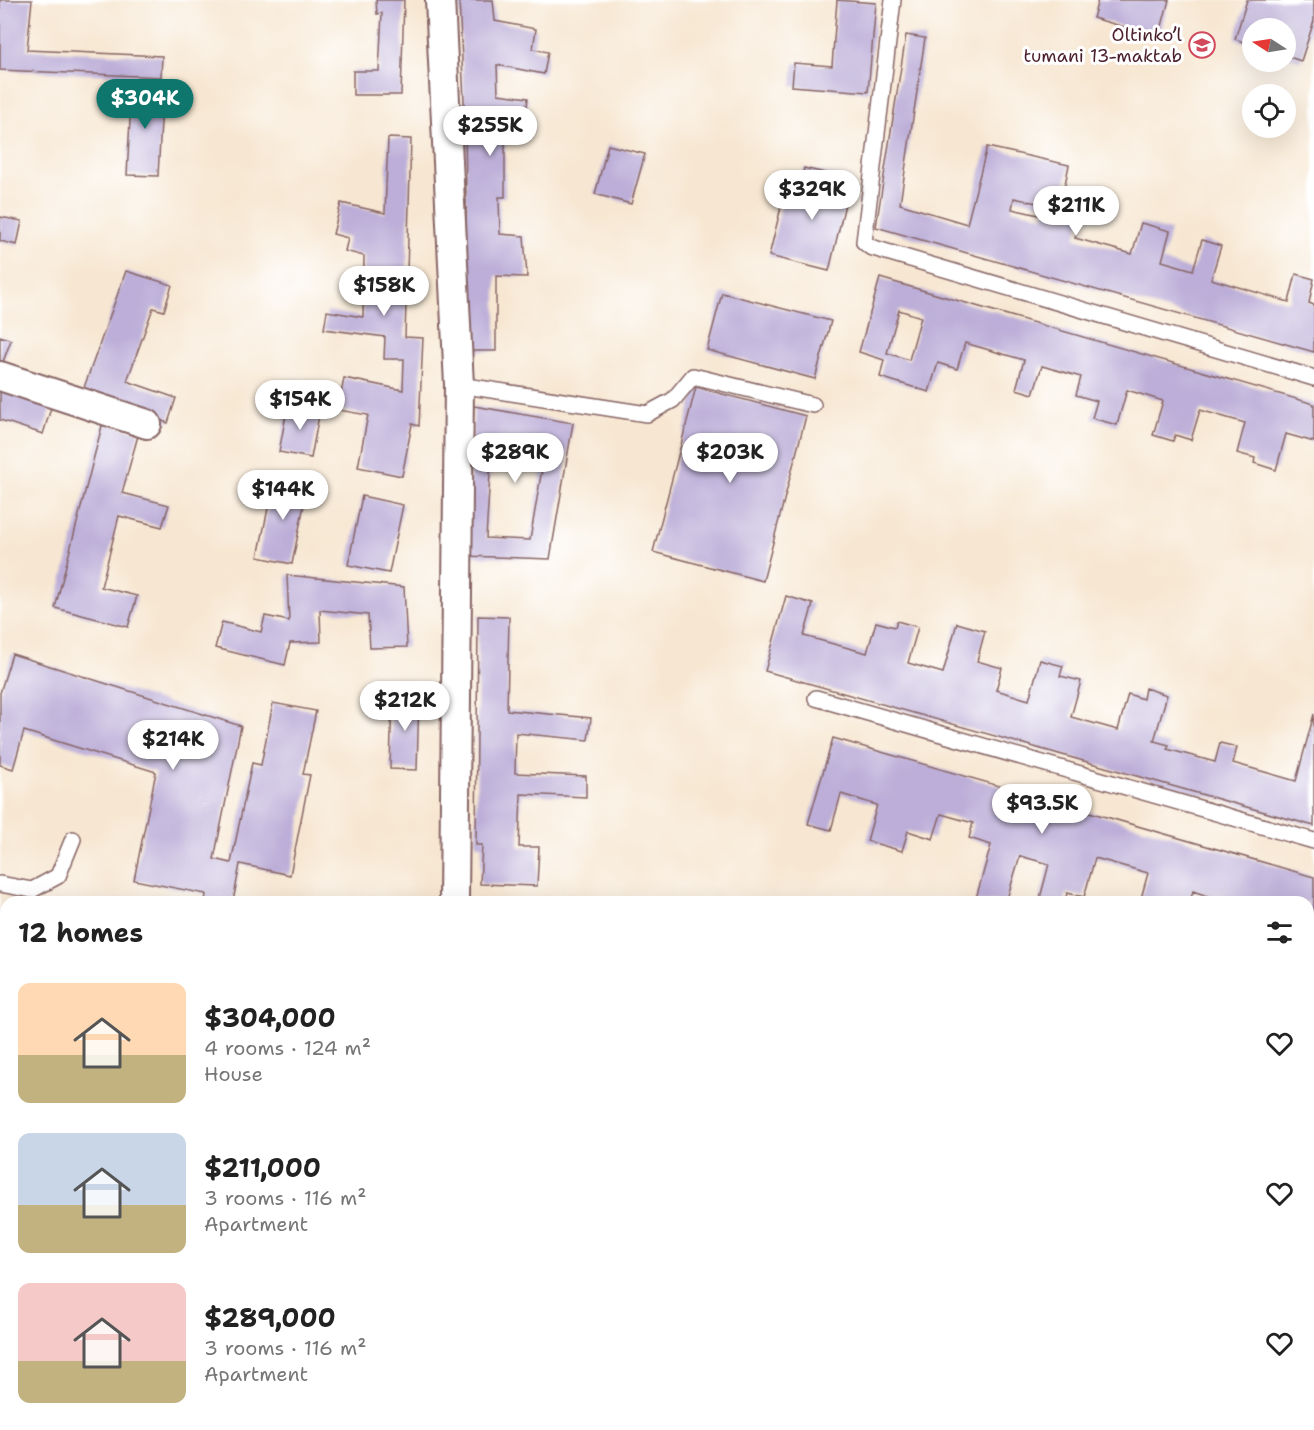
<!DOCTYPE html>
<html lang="en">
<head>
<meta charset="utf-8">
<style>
	body { margin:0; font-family:"Shantell Sans",sans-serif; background:#f2f2f2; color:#222; height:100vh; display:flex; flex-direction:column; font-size:22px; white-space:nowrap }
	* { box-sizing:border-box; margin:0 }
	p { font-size:20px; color:#767676 }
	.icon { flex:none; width:33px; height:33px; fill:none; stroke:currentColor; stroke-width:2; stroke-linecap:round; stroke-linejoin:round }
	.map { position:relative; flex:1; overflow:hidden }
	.side { position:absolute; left:0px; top:896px; width:1314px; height:536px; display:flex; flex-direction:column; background:#fff; border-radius:18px 18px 0 0; box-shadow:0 6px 24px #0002 }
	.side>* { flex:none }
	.needle { width:39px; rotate:282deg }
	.controls { position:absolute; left:1242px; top:18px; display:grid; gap:12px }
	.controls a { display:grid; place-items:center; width:54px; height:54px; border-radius:50%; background:#fff; box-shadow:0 6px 24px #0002; font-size:30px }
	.price { position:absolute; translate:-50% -51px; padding:0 14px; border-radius:21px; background:#fff; color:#222; font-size:20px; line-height:39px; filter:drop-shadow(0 2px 3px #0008) }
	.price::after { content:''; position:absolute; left:50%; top:36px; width:18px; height:14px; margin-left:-9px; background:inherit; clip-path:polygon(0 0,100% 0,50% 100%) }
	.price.current { background:#0f766e; color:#fff }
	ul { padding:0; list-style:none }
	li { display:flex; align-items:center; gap:18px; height:150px; padding:0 18px }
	li span { display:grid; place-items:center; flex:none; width:168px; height:120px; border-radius:12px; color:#555 }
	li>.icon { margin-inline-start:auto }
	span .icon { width:72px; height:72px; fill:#fffc; stroke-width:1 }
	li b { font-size:26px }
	h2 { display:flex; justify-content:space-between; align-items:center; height:72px; padding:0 18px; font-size:26px }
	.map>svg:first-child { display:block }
	.building { fill:#bcaed8; fill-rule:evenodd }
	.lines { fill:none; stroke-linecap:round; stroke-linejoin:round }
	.service-casing { stroke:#876565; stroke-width:18 }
	.minor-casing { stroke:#876565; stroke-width:32 }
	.service { stroke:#fff; stroke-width:15 }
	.minor { stroke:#fff; stroke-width:28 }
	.labels { text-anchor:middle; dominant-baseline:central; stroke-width:6; stroke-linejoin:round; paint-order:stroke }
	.poi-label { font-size:18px; fill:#4a1f2b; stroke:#fff; text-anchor:end }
</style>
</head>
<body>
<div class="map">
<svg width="1314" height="1430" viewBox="0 0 1314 1430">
	<rect width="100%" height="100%" fill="#fff"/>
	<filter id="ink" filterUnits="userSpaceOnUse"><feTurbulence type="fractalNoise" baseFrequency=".0167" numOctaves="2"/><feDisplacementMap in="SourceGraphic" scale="12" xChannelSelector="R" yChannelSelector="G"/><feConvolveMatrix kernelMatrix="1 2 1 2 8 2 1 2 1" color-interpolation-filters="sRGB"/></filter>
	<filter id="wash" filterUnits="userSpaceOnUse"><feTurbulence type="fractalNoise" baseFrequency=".008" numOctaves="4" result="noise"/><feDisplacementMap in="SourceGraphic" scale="24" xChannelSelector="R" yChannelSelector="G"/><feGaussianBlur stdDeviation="1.35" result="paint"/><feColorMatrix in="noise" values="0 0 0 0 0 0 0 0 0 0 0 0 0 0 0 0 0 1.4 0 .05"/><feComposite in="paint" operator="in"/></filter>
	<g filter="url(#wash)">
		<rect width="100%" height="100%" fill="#f7e7d2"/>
		<g id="blocks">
			<path class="building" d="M0 0H32L27 50 162 56 161 77 0 70Z
				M376 0H404L401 95H353V71H379L382 13 377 14Z
				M459 0H493L495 21 536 29 533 49 548 52 544 74 497 65 498 94 528 98 525 124 505 121V197H499L500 234 524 236 527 277 496 276V351H468L465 121Z
				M837 0 876 3 868 92 792 86 794 63 832 66Z
				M1098 0H1169L1159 37 1093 18Z
				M1247 0H1314V21L1301 61 1286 56V28H1252V45L1235 39Z
				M906 35 925 38 900 204 967 224 987 147 1069 165 1063 194 1086 200 1075 238 1132 254 1141 223 1170 231 1162 261 1193 270 1202 240 1221 246 1211 279 1289 302 1296 274 1314 279 1309 303 1314 305V352L876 227ZM1014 198 1046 205 1043 216 1012 209Z
				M132 84 163 86 158 176 127 175Z
				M388 138 411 139 405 337 423 338 419 426 412 424 402 476 358 467 368 415 338 410 344 378 403 390 404 359H384L385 337 324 329 327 311 363 317 364 256 345 251 348 238 333 234 341 203 385 213Z
				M608 145 645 154 631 204 595 194Z
				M804 168 851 179 829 271 769 256 782 203 795 206Z
				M0 217 22 221 17 245 0 241Z
				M126 271 172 285 164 311 153 308 127 381 176 398 168 423 82 393Z
				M880 278 1314 404V442L1286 434 1276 470 1254 463 1255 458 1237 453 1245 423 1200 410 1191 440 1175 435 1173 441 1153 435 1163 401 1127 390 1117 425 1092 418 1097 401 1076 395 1081 377 1042 366 1033 394 1016 389 1024 360 965 343 957 369 938 363 929 392 880 377 884 360 859 352ZM899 310 921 317 909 360 887 353Z
				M722 293 831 321 815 379 707 350Z
				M0 336 11 340 3 362 0 361Z
				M696 387 806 416 763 581 653 552Z
				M0 388 52 405 43 434 0 420Z
				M288 404 320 410 311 458 279 452Z
				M474 406 573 423 550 559 465 556ZM492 442 545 451 530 540 486 538Z
				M103 422 139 432 122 493 169 505 162 527 119 516 101 587 137 596 128 627 55 608Z
				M274 479 308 485 292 564 258 557Z
				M362 496 403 505 389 573 348 565Z
				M287 575 404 587 407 647 370 648 368 615 320 610 321 642 290 643 285 665 215 648 222 622 261 632 265 616 289 621Z
				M786 596 813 604 804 636 867 653 876 622 895 627 897 621 918 627 908 663 943 673 957 623 985 631 977 661 1002 668 996 690 1029 700 1040 660 1063 666 1060 676 1081 681 1071 717 1118 730 1128 694 1143 699 1145 688 1167 695 1154 741 1169 745 1167 749 1215 762 1220 743 1237 747 1233 763 1296 781 1314 714V826L765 671Z
				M478 616 509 617 507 710 591 718 588 740 516 733 515 773 586 776V797L521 794 519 847H539L537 886 480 884 482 845H476Z
				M12 654 241 726 214 859 231 863 252 763 261 765 273 703 316 711 303 774 310 775 290 875 240 864 233 902H205L206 894 134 880 156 772 24 731 13 769 0 765V693Z
				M392 695H419L417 770 390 769Z
				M833 738 1314 877V957L1308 955V939L1313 922 1308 920V902H1225L1193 891 1190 902H1140L1148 873 1095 858 1084 897 1067 893 1065 902H1039L1049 864 1020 856 1006 902H975L991 845 969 838 973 823 941 814 933 839 908 831 902 851 867 841 877 805 841 794 831 830 808 824Z
				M587 899H604V902H587Z
				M0 1270 6 1271V1343L0 1341Z
				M1308 1414 1314 1416V1430H1213L1198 1426 1308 1425Z
				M6 1425H72L71 1430H5Z
				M89 1425H132L145 1428 144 1430H88Z
				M400 1425H418L417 1430Z
				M467 1425H495L496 1430H467Z
				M675 1425H734L733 1430H680L675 1429Z
				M838 1425H861L860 1430H837Z
				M913 1425H1027L1042 1429 926 1430Z"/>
		</g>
	</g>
	<g filter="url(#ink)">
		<use href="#blocks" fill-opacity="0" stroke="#876565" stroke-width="1.5"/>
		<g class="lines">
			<g class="service-casing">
				<path id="service" d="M893 0 864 242 870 247 1314 378
					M459 385 647 414 673 400 693 376 813 405
					M816 698 1314 841
					M0 884 32 890 58 876 73 839
					M1125 1425 1142 1430"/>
			</g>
			<g class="minor-casing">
				<path id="minor" d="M440 0 459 385 454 902
					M0 376 147 424
					M0 1365 6 1366
					M215 1425V1430
					M262 1425 287 1430
					M456 1425V1430"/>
			</g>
			<use href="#service" class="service"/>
			<use href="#minor" class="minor"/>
		</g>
	</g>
	<defs>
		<g id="school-ring" transform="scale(1.35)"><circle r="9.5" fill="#fff" stroke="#d1495b" stroke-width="1.5"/><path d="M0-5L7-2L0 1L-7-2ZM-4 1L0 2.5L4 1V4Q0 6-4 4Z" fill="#d1495b"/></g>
	</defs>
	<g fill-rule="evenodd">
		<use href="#school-ring" x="1202" y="45"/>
	</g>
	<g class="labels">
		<g class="poi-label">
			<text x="1182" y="35">Oltinko’l<tspan x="1182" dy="21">tumani 13-maktab</tspan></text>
		</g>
	</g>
</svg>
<div class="controls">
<a><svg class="needle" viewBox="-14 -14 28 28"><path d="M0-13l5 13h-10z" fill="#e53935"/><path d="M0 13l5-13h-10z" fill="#767676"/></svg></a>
<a><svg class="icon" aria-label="locate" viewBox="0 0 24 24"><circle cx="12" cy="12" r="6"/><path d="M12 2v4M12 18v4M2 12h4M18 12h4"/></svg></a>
</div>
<b class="price current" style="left:145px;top:130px">$304K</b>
<b class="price" style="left:490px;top:157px">$255K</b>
<b class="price" style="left:812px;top:221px">$329K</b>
<b class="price" style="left:1076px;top:237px">$211K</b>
<b class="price" style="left:384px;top:317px">$158K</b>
<b class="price" style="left:300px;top:431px">$154K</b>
<b class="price" style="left:515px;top:484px">$289K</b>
<b class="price" style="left:730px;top:484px">$203K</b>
<b class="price" style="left:283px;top:521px">$144K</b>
<b class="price" style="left:405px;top:732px">$212K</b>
<b class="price" style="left:173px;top:771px">$214K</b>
<b class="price" style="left:1042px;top:835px">$93.5K</b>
<section class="side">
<h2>12 homes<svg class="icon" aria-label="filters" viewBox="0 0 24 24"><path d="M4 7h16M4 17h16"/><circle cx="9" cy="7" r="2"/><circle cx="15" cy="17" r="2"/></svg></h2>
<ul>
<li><span style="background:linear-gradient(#ffd9b3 60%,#c2b280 0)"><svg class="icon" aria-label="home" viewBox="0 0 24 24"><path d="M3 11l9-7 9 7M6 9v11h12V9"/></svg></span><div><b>$304,000</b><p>4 rooms · 124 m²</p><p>House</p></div><svg class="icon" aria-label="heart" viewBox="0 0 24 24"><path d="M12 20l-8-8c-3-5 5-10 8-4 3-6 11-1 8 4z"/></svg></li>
<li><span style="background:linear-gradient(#c9d6e8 60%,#c2b280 0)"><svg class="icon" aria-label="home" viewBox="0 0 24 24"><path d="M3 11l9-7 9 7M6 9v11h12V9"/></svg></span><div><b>$211,000</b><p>3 rooms · 116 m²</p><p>Apartment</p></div><svg class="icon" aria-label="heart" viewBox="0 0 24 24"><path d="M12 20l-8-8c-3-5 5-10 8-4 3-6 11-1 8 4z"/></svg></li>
<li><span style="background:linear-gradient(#f6c9c9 65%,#c2b280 0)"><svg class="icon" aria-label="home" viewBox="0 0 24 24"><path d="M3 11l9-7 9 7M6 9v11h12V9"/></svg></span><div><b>$289,000</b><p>3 rooms · 116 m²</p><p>Apartment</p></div><svg class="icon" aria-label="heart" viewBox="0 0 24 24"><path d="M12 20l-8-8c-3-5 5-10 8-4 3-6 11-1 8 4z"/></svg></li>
</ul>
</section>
</div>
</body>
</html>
